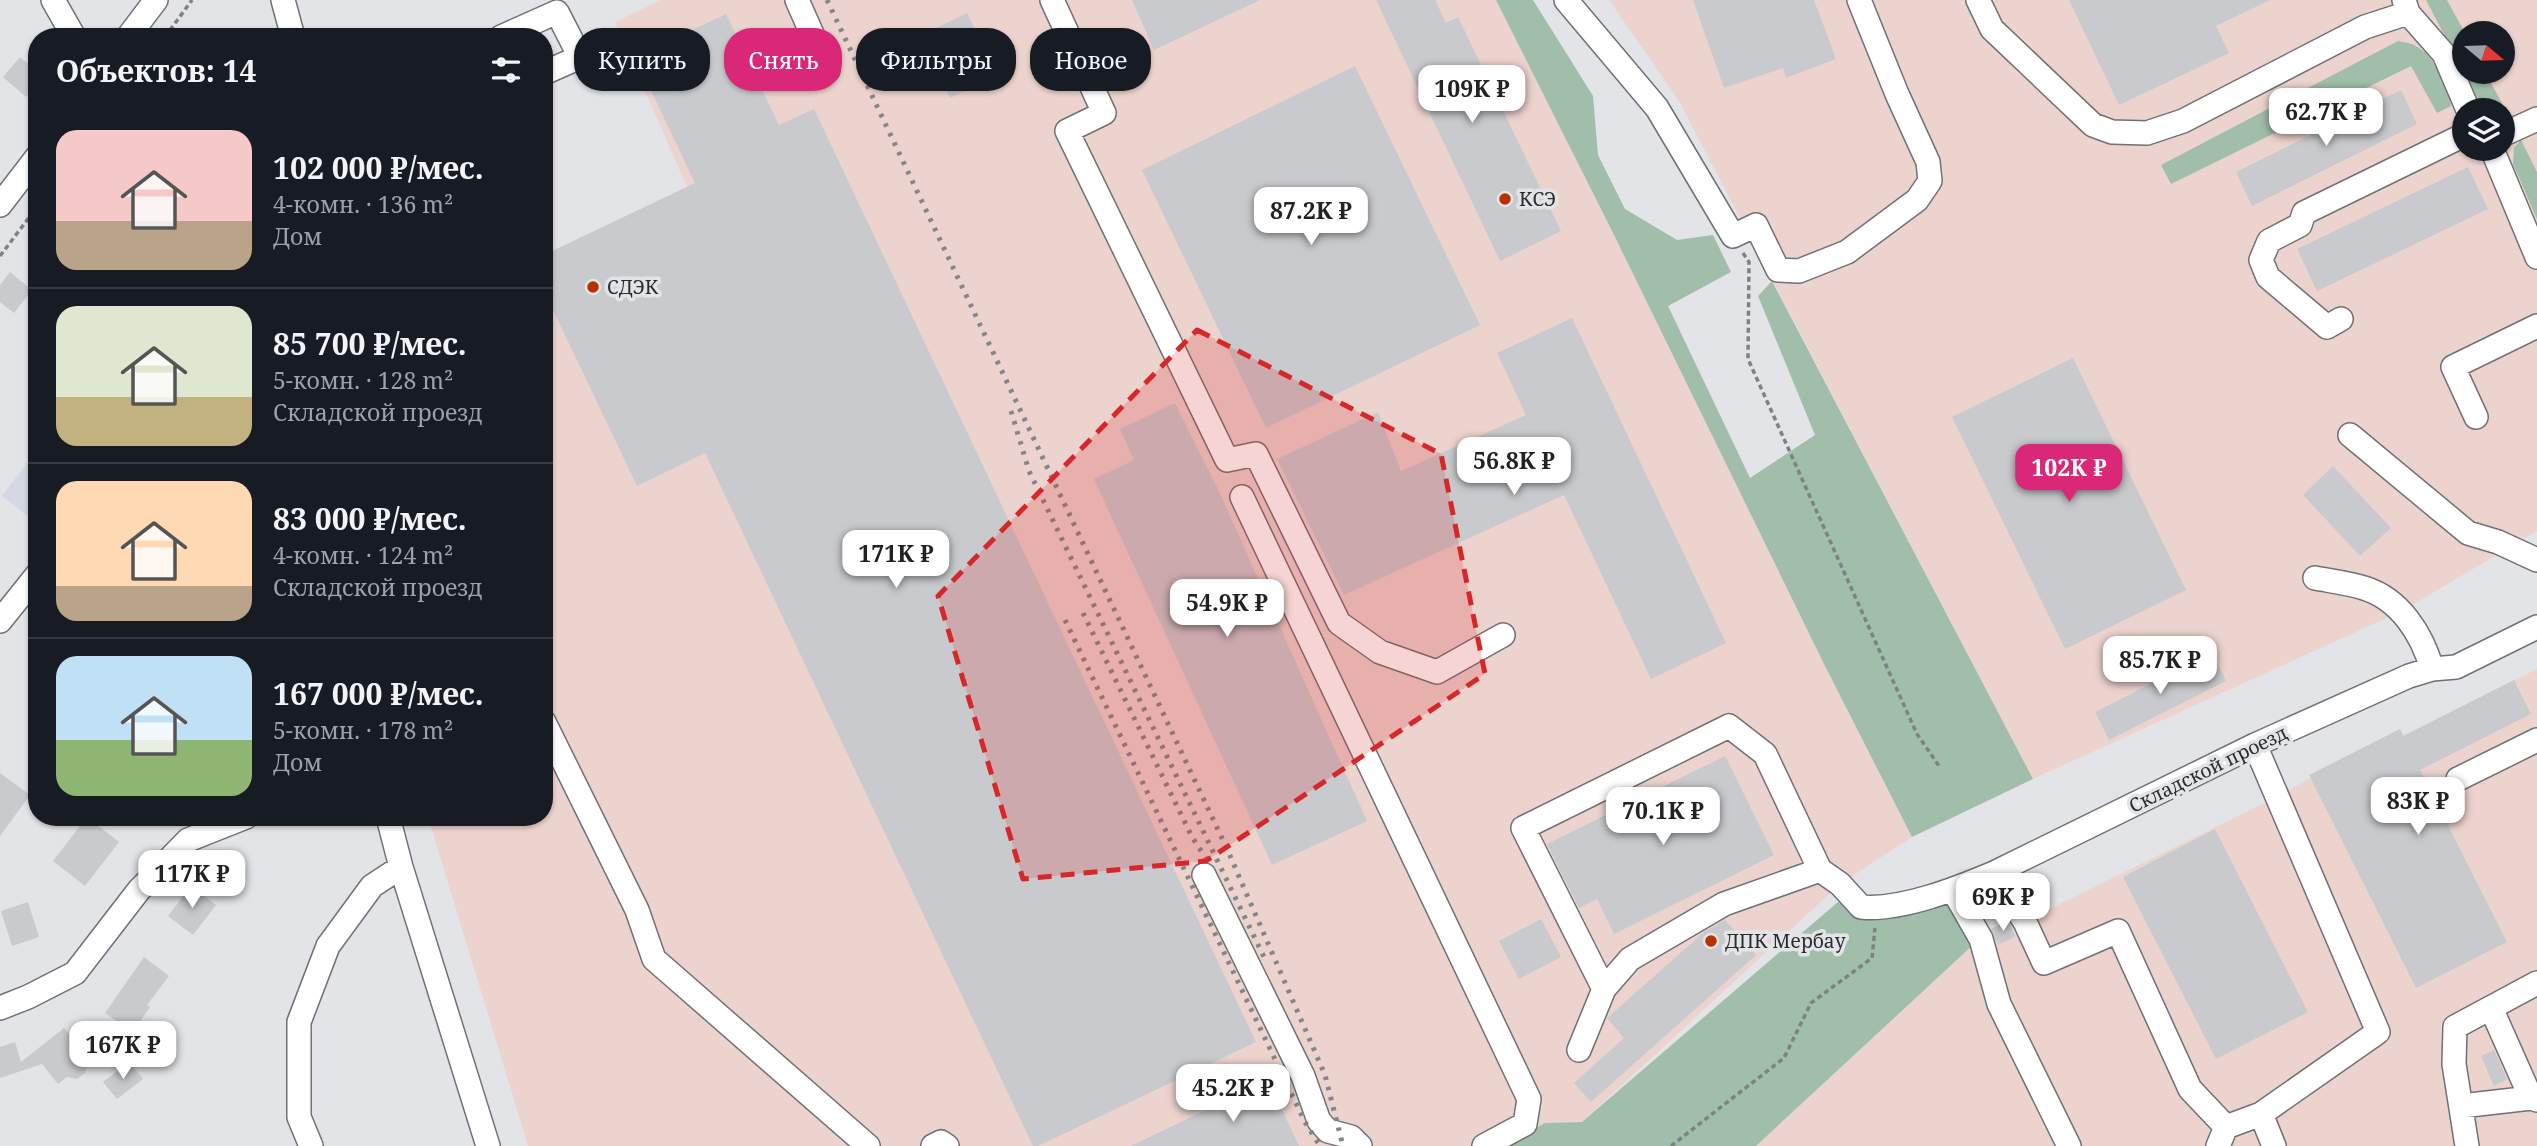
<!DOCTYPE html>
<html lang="ru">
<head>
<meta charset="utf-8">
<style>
	body { margin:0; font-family:"Noto Serif",serif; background:#242831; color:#f1f3f6; height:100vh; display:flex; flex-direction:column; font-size:26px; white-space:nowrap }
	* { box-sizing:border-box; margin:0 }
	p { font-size:23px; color:#9ea1a6 }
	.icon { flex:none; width:38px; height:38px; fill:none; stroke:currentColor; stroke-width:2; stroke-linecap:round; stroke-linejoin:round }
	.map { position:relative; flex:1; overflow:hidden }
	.drawer { position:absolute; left:28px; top:28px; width:525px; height:798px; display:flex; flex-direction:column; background:#171b24; border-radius:28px; box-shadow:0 2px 5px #0004 }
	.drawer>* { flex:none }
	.top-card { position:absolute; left:574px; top:28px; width:665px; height:63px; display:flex; gap:14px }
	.needle { width:46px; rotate:109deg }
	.tools { position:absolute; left:2452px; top:21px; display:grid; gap:14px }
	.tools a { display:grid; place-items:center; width:63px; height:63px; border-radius:50%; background:#171b24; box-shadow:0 2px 5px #0004; font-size:35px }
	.price { position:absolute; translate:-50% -60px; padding:0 16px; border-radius:14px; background:#fff; color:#222; font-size:23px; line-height:46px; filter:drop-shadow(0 2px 4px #0008) }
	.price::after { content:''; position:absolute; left:50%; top:42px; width:21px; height:16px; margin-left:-10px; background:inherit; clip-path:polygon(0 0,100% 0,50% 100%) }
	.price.current { background:#db2777; color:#fff }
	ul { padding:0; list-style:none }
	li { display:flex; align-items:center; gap:21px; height:175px; padding:0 28px }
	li+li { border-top:2px solid #363941 }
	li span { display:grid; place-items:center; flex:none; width:196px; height:140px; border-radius:21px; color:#555 }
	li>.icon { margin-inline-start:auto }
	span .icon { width:84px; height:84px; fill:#fffc; stroke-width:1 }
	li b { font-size:30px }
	h2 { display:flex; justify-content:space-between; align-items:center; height:84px; padding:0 28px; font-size:30px }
	.tag { padding:0 24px; border-radius:28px; background:#171b24; box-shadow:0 2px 5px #0004; font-size:24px; line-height:63px }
	.tag.current { background:#db2777; color:#fff }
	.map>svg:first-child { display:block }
	.built { fill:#d3d8e2 }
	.industrial { fill:#edd3ce; fill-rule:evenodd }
	.green { fill:#a0beaa }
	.building { fill:#c8cacd }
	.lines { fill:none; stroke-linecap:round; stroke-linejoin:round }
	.minor-casing { stroke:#707174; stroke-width:26 }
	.path { stroke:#7f8183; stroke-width:3.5; stroke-dasharray:5 3.5; stroke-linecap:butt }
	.minor { stroke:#fff; stroke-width:23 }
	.rail { stroke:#848688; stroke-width:5; stroke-dasharray:3.5 7; stroke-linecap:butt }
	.marked { fill:#d62828; fill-opacity:0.2; stroke:#d62828; stroke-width:5; stroke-dasharray:14 9; stroke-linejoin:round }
	.poi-dot { fill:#b93003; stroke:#e2e4e7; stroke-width:2.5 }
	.labels { text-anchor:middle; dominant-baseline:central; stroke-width:7; stroke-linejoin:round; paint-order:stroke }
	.poi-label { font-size:19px; fill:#2b2c2d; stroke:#e2e4e7; text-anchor:start }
	.street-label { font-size:19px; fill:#2b2c2d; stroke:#e2e4e7 }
</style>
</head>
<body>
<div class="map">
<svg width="2537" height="1146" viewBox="0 0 2537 1146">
	<rect width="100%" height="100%" fill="#e2e4e7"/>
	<path class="built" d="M37 450V523L2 496Z"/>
	<path class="industrial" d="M661 0H1496L1614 235 1824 664 1912 837 1840 884 1582 1122 1545 1123 1503 1146H528L428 817H544V255L687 187 615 22Z
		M1609 0H2537V531L2402 611 2033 779 1679 101ZM2464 33H2502V72H2464ZM2464 110H2502V149H2464Z
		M2537 669V1146H1756L1991 929 1999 944 2018 935 2014 927 2278 796 2400 729 2403 736Z"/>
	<path class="green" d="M1496 0H1533L1593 96 1598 155 1625 209 1677 240 1713 235 1731 272 1668 306 1750 478 1815 435 1758 296 1772 281 2033 779 1912 837 1824 664 1614 235Z
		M2426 0H2447L2465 33 2464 72H2485L2510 118 2503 119 2502 110H2487L2481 105Z
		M2398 41C2403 42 2410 43 2414 45 2434 54 2447 86 2451 106L2437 113 2411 66 2171 184 2161 165Z
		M2521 140 2537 172V219L2513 164 2514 148Z
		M1838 902 1865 920 1948 902 1973 945 1756 1146H1503L1545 1123 1582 1122Z"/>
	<path class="building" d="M1132 0H1260L1154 50Z
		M1376 0H1435L1446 23 1458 17 1561 231 1500 261Z
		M1693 0H1814L1836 59 1786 78 1783 68 1724 88Z
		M2069 0H2270L2216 26 2229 53 2119 105Z
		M967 13 998 75 950 98 920 36Z
		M726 14 779 125 814 109 1256 1042 1038 1146H1033L705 453 637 486 544 291V255L695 183 635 57Z
		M20 57 37 71V84L26 97 3 77Z
		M1355 66 1480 325 1266 428 1142 170Z
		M2401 90 2417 124 2252 206 2236 172Z
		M2468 167 2488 209 2317 291 2297 249Z
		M10 272 32 290 14 313 0 302V285Z
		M1572 318 1726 643 1651 679 1564 495 1344 595 1277 459 1378 412 1401 471 1526 415 1497 353Z
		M2073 358 2186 590 2065 649 1952 417Z
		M1175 403 1217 487 1367 821 1272 865 1094 479 1134 460 1120 429Z
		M2333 466 2391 528 2360 556 2303 495Z
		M2212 653 2226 681 2109 740 2095 712Z
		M2514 680 2531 714 2420 770 2507 942 2416 988 2309 775 2400 729 2403 736Z
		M1725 756 1774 855 1614 934 1597 899 1579 908 1547 844Z
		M0 773 30 795 0 836Z
		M87 817 119 842 85 886 53 861Z
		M2215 829 2308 1012 2216 1059 2123 877Z
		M191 886 216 905 193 935 168 916Z
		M28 902 39 937 12 946 1 911Z
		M1541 919 1561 957 1519 979 1499 941Z
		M1725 920 1756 955 1591 1102 1574 1083 1624 1038 1607 1018 1704 932Z
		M2008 921 2016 936 1998 945 1991 929Z
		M144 957 169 976 147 1005 150 1007 133 1032 105 1013Z
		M64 1028 77 1044 89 1051 90 1056 85 1073 77 1079 67 1077 58 1084 42 1064 0 1078V1047L15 1042 21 1062Z
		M2494 1050 2507 1079 2494 1086 2481 1056Z
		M129 1062 143 1079 117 1099 103 1082Z
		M1268 1080 1299 1146H1131Z"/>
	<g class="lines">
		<g class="minor-casing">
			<path id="minor" d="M53 0 74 37
				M283 0 293 37
				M797 0 828 70
				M1052 0 1104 113 1067 131 1227 460 1256 454 1339 623 1380 652 1437 672 1503 635
				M1566 0 1657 108 1733 236 1756 225 1778 270 1799 271 1847 252 1917 200 1930 181 1928 162 1897 94 1859 0
				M1978 0 1992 29 2093 125 2112 132 2147 133 2183 121 2365 27 2408 13
				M2404 0 2408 13 2444 54 2468 110
				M128 37 156 0
				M501 37 557 12 580 57 544 73
				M2502 135 2537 119
				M2492 149 2537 257
				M0 205 37 157
				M2341 319 2327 327 2268 277 2261 260 2269 241 2300 225 2304 213 2464 135
				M2476 417 2453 367 2537 326
				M2350 435 2468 533 2498 542 2537 560
				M1242 497 1529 1099 1525 1124 1484 1146
				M2315 578C2331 581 2348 583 2364 588 2400 599 2422 634 2432 669
				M0 621 37 575
				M544 722 637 910 654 959 868 1146
				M2458 779 2537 740
				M388 817 401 867 488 1146
				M1994 873 2025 922 2044 963 2118 931 2190 1089 2226 1127
				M1204 875 1303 1076 1319 1121 1328 1131 1351 1137 1360 1146
				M1953 890 1981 939 1999 1004 2069 1146
				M1604 989 1523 828 1729 726 1765 754 1820 870
				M0 1008 28 997 75 973 139 890 188 840 246 817
				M2491 1008 2531 1098 2537 1100
				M1579 1050 1604 989 1630 959 1724 904 1820 870 1840 884 1861 907C1901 911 1958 888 1994 873L2255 745 2409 676 2432 669 2456 667 2537 627
				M2461 1106 2531 1098
				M2261 1114 2274 1146
				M311 1146 299 1117V1022L328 946 372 886 401 867
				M933 1146 941 1142 947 1146
				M2218 1146 2226 1127 2261 1114 2378 1032 2255 745
				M2467 1146 2454 1064 2455 1027 2537 983"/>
		</g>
		<path class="path" d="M165 37 192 0
			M1743 253 1749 262 1748 359 1917 734 1939 766
			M0 256 37 207
			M1671 1146 1784 1058 1811 1003 1872 958 1875 928"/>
		<use href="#minor" class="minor"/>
		<path class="rail" d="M827 0 1228 851 1325 1075 1343 1146
			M1011 411 1029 471 1264 957
			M1083 613 1192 837 1207 860
			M1065 620 1305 1122 1320 1146"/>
	</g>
	<path class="marked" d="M1197 330 1441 454 1485 674 1206 861 1023 879 938 596Z"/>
	<g class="poi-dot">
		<circle cx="1505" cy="199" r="7"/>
		<circle cx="593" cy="287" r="7"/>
		<circle cx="1711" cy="941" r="7"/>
	</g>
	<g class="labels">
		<g class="poi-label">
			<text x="1519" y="199">КСЭ</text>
			<text x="607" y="287">СДЭК</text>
			<text x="1725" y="941">ДПК Мербау</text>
		</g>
		<g class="street-label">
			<text transform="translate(2208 769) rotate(-26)">Складской проезд</text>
		</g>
	</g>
</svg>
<div class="tools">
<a><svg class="needle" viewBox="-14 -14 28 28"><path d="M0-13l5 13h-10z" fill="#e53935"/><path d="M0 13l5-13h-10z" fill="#9ea1a6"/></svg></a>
<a><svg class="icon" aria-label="layers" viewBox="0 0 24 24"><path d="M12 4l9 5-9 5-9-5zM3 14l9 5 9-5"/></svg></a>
</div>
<b class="price" style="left:1472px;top:125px">109K ₽</b>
<b class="price" style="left:2326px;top:148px">62.7K ₽</b>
<b class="price" style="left:1311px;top:247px">87.2K ₽</b>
<b class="price" style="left:1514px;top:497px">56.8K ₽</b>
<b class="price current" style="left:2069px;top:504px">102K ₽</b>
<b class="price" style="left:896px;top:590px">171K ₽</b>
<b class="price" style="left:1227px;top:639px">54.9K ₽</b>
<b class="price" style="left:2160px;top:696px">85.7K ₽</b>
<b class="price" style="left:2418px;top:837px">83K ₽</b>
<b class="price" style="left:1663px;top:847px">70.1K ₽</b>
<b class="price" style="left:192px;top:910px">117K ₽</b>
<b class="price" style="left:2003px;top:933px">69K ₽</b>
<b class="price" style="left:123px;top:1081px">167K ₽</b>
<b class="price" style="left:1233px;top:1124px">45.2K ₽</b>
<div class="top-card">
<a class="tag">Купить</a>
<a class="tag current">Снять</a>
<a class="tag">Фильтры</a>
<a class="tag">Новое</a>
</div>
<section class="drawer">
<h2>Объектов: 14<svg class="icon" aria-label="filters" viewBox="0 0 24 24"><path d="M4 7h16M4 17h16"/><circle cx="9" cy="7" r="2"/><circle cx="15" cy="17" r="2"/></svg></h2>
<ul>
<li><span style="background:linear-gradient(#f6c9c9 65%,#b9a48a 0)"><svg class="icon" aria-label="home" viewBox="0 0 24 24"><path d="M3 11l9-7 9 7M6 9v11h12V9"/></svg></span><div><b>102 000 ₽/мес.</b><p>4-комн. · 136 m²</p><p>Дом</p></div></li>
<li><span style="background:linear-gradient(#dfe7d0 65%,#c2b280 0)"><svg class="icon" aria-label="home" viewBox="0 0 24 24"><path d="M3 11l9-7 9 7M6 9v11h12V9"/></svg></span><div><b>85 700 ₽/мес.</b><p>5-комн. · 128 m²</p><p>Складской проезд</p></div></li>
<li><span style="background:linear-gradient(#ffd9b3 75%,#b9a48a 0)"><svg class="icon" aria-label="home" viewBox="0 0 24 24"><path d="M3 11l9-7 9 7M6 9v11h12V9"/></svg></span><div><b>83 000 ₽/мес.</b><p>4-комн. · 124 m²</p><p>Складской проезд</p></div></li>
<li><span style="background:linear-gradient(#bfe0f5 60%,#8fb573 0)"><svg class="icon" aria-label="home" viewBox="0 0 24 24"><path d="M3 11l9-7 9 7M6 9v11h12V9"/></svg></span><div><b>167 000 ₽/мес.</b><p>5-комн. · 178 m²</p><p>Дом</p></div></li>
</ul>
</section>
</div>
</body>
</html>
